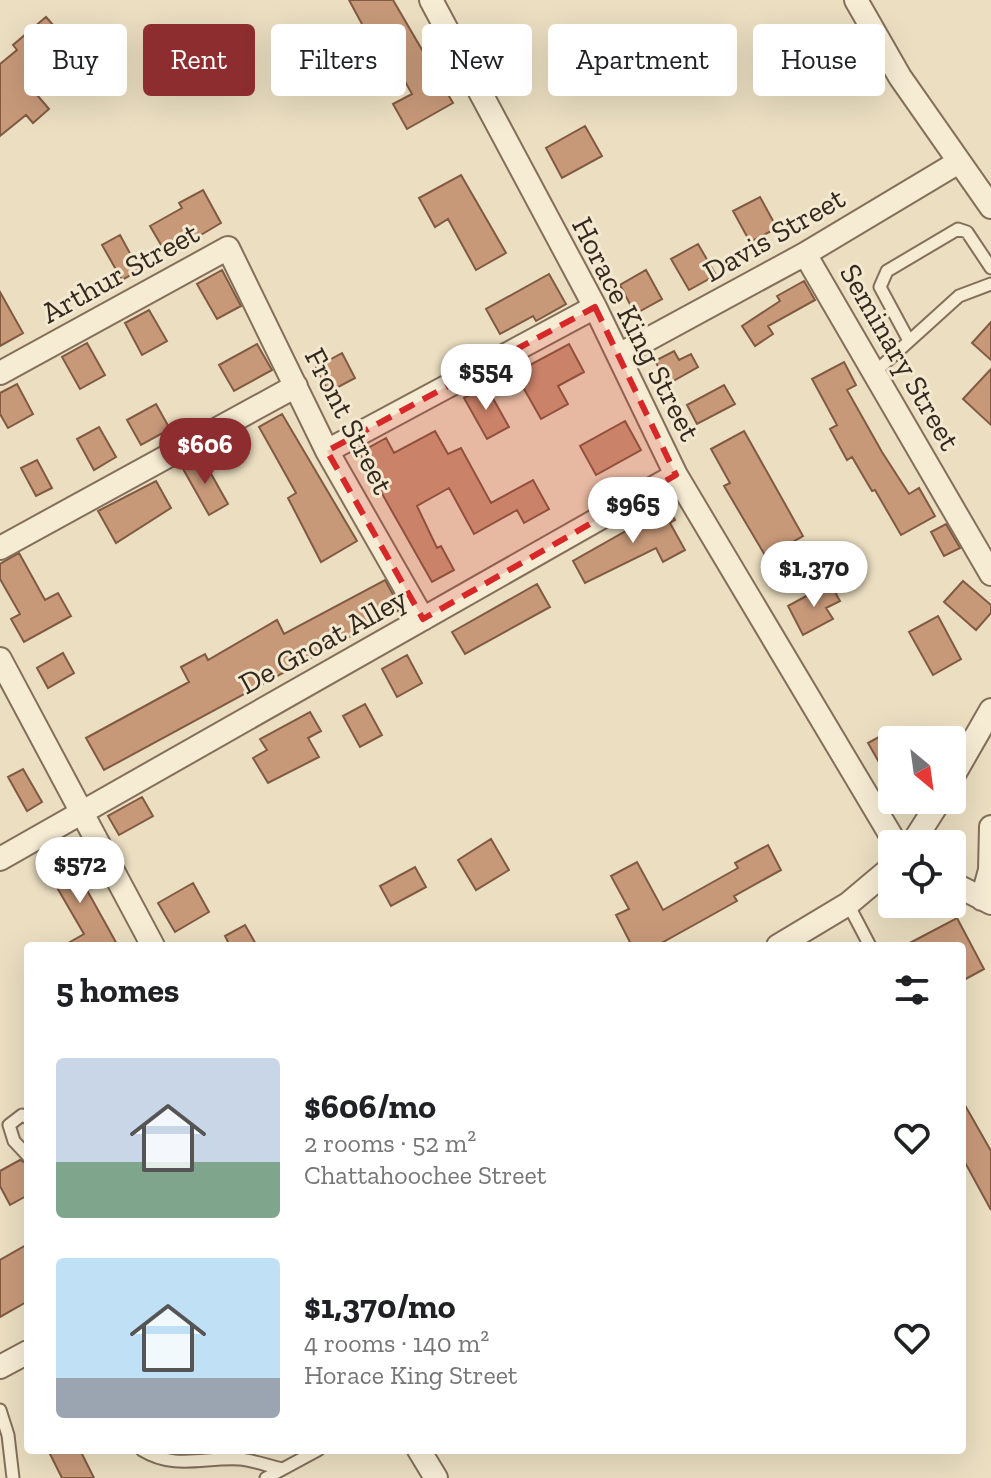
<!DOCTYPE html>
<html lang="en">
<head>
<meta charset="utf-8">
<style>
	body { margin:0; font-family:"Zilla Slab",serif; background:#f6f6f6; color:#202124; height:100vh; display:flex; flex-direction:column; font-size:30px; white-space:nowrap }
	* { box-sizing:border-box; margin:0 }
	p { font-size:26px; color:#757577 }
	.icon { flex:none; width:44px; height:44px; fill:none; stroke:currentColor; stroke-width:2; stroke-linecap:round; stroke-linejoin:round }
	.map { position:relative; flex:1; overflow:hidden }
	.details { position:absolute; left:24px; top:942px; width:942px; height:512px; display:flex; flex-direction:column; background:#fff; border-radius:8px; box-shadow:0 8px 32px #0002 }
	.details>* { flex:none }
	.banner { position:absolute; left:24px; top:24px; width:944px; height:72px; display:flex; gap:16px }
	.needle { width:52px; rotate:151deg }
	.fabs { position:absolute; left:878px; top:726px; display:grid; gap:16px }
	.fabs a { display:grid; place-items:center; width:88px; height:88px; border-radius:8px; background:#fff; box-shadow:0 8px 32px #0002; font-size:40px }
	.price { position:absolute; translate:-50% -68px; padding:0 18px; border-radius:28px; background:#fff; color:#222; font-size:26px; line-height:52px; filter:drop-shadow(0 2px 4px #0008) }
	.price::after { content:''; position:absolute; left:50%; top:48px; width:24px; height:18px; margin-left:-12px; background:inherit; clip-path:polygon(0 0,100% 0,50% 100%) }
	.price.on { background:#8e2d2f; color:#fff }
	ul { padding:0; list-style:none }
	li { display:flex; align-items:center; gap:24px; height:200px; padding:0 32px }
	li span { display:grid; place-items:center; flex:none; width:224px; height:160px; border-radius:8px; color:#555 }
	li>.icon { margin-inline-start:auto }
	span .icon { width:96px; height:96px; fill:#fffc; stroke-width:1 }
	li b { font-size:34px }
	h2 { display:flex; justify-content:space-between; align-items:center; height:96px; padding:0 32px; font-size:34px }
	.tag { padding:0 28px; border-radius:8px; background:#fff; box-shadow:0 8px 32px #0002; font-size:28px; line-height:72px }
	.tag.on { background:#8e2d2f; color:#fff }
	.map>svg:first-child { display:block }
	.building { fill:#c79979; stroke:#805a41; stroke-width:2 }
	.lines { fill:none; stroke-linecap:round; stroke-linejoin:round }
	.lane-casing { stroke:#836f5a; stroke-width:15 }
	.street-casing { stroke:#836f5a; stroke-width:26 }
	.lane { stroke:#f6ebd3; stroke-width:11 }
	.street { stroke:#f6ebd3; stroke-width:22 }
	.marked { fill:#d62828; fill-opacity:0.2; stroke:#d62828; stroke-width:6; stroke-dasharray:16 10; stroke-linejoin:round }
	.labels { text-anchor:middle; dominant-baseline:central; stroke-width:6; stroke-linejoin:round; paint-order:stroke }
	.street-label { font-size:30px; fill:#33281d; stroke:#f3e8d0 }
</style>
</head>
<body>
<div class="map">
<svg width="991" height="1478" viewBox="0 0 991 1478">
	<rect width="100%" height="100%" fill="#ebdec1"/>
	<path class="building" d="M349 0H393L453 103 407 129 393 104 412 94 378 33 369 37Z
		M46 17 70 44 26 82 49 109 33 123 26 115 0 136V64L17 50 13 45Z
		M585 126 602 156 562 178 546 148Z
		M461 175 506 253 476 270 448 219 435 227 419 198Z
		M203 190 221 223 167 255 150 226 182 208 179 203Z
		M760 197 777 228 750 242 733 211Z
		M120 235 139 270 122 280 102 245Z
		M698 244 716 275 689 290 671 259Z
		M222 270 241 306 217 319 197 284Z
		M646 270 662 299 635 314 620 285Z
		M549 274 566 304 536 321 533 316 500 334 486 309Z
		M804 281 815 300 768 326 773 334 755 346 742 326 780 301 777 296Z
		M0 292 23 333 0 346Z
		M149 310 167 341 142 355 125 323Z
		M991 322V360L972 343Z
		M87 343 105 375 80 389 62 357Z
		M257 344 272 370 234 391 219 365Z
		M569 344 584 372 558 386 568 404 541 419 515 373Z
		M674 351 679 360 691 354 698 367 668 384 655 361Z
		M342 353 355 378 329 392 315 368Z
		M844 362 856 385 847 390 882 452 909 494 919 488 935 516 901 535 875 490 872 491 852 457 847 460 830 429 837 425 812 379Z
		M991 369V425L963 399Z
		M17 384 33 414 8 428 0 414V393Z
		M724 385 735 404 697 424 687 405Z
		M486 386 509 427 487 439 464 398Z
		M156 404 170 429 141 445 127 420Z
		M282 414 357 541 321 562 288 498 296 493 259 427Z
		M625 421 641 450 596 475 580 446Z
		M99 427 116 457 94 470 77 439Z
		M435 431 448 454 461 448 491 503 533 480 549 509 524 523 517 510 474 534 449 488 417 506 437 548 441 546 454 570 432 582 359 453 386 438 394 453Z
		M744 431 803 536 766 557 724 486 730 483 711 449Z
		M201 456 228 504 209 515 182 467Z
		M37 460 52 488 36 496 21 468Z
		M156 481 171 508 116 543 98 511Z
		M665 502 675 520 670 523 685 550 663 562 656 548 585 583 573 561 638 524 636 519Z
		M946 524 960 548 944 556 931 532Z
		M19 553 45 600 58 593 71 616 24 642 11 619 20 614 0 579V564Z
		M385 580 401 609 104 770 86 738 189 682 181 667 205 654 208 660 277 620 284 634Z
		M963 581 991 605V613L976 630 944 602Z
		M830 583 840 601 826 608 833 619 803 635 788 606Z
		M537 584 550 607 465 654 452 632Z
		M938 616 961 659 933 675 909 632Z
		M63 653 74 673 48 688 37 668Z
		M407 655 422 683 397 697 382 669Z
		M365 704 382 735 360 747 343 716Z
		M310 712 321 731 308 738 319 757 268 783 253 758 267 750 260 739Z
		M892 730V785L868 743Z
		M23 769 42 802 27 811 8 777Z
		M142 797 153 816 119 835 108 816Z
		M491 839 509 870 476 890 458 860Z
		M768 845 781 870 734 896 737 901 656 946H632L616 915 629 909 611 876 637 862 663 910 738 868 735 863Z
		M69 854 83 883 118 946H63L84 934 45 867Z
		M415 867 426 887 391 906 380 886Z
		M193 883 209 912 175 932 158 903Z
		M957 918 984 969 962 981V946H904Z
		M245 925 257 946H230L225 936Z
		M962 1100 991 1151V1210L962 1157Z
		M20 1160 28 1164V1195L10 1205 0 1186V1171Z
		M28 1244V1301L0 1317V1260Z
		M48 1450H80L94 1478H62Z"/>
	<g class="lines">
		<g class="lane-casing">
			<path id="lane" d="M908 339 880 287 887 271 958 229 967 232 991 268
				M875 372 959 296 991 284
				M848 904 870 946
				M28 1118 22 1115 9 1125 14 1141 28 1156
				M0 1410 8 1435 13 1478
				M142 1450C175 1470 204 1457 239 1459 253 1460 268 1466 282 1469
				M266 1478 318 1450"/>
		</g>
		<g class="street-casing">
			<path id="street" d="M431 0 595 307 676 475 896 844
				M856 0 900 77 991 207
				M805 254 991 574
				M619 355 805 254 957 163
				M0 373 228 248 327 451 423 619
				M327 451 595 307
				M0 548 296 386
				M0 659 153 946
				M952 778 991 710
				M912 844 940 800
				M0 859 676 475
				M952 883 991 903
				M982 899 990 870 991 827
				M778 946 848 904 892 867
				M0 1367 28 1352
				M419 1450 436 1478"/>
		</g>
		<use href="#lane" class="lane"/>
		<use href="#street" class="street"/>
	</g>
	<path class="marked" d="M595 307 676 475 423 619 327 451Z"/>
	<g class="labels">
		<g class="street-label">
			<text transform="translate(774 235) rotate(-30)">Davis Street</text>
			<text transform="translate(120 273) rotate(-29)">Arthur Street</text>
			<text transform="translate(636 329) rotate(63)">Horace King Street</text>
			<text transform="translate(900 357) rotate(60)">Seminary Street</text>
			<text transform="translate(349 421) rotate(63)">Front Street</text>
			<text transform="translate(323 641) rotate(-29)">De Groat Alley</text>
		</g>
	</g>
</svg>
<div class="fabs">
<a><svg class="needle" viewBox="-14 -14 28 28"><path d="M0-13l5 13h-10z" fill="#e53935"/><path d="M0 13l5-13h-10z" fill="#757577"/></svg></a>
<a><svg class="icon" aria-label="locate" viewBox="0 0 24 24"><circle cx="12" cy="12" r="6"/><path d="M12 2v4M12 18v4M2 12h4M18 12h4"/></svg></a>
</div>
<b class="price" style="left:486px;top:412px">$554</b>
<b class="price on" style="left:205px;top:486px">$606</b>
<b class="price" style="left:633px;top:545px">$965</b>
<b class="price" style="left:814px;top:609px">$1,370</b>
<b class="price" style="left:80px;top:905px">$572</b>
<div class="banner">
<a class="tag">Buy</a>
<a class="tag on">Rent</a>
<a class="tag">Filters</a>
<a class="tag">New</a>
<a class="tag">Apartment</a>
<a class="tag">House</a>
</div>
<section class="details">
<h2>5 homes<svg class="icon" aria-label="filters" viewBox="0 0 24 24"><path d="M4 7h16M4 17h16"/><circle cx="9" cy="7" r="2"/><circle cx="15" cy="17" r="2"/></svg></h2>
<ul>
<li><span style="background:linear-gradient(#c9d6e8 65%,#7fa58c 0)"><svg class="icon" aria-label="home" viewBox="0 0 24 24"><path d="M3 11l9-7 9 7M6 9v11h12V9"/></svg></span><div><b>$606/mo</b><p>2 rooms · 52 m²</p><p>Chattahoochee Street</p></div><svg class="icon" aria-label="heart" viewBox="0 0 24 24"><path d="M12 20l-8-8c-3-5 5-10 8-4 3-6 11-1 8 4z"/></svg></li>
<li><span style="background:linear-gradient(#bfe0f5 75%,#9aa5b1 0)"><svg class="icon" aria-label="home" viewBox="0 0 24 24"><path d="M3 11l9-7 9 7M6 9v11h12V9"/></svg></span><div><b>$1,370/mo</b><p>4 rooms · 140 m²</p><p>Horace King Street</p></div><svg class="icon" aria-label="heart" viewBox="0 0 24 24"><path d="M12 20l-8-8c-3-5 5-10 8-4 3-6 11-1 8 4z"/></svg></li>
</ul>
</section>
</div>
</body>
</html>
